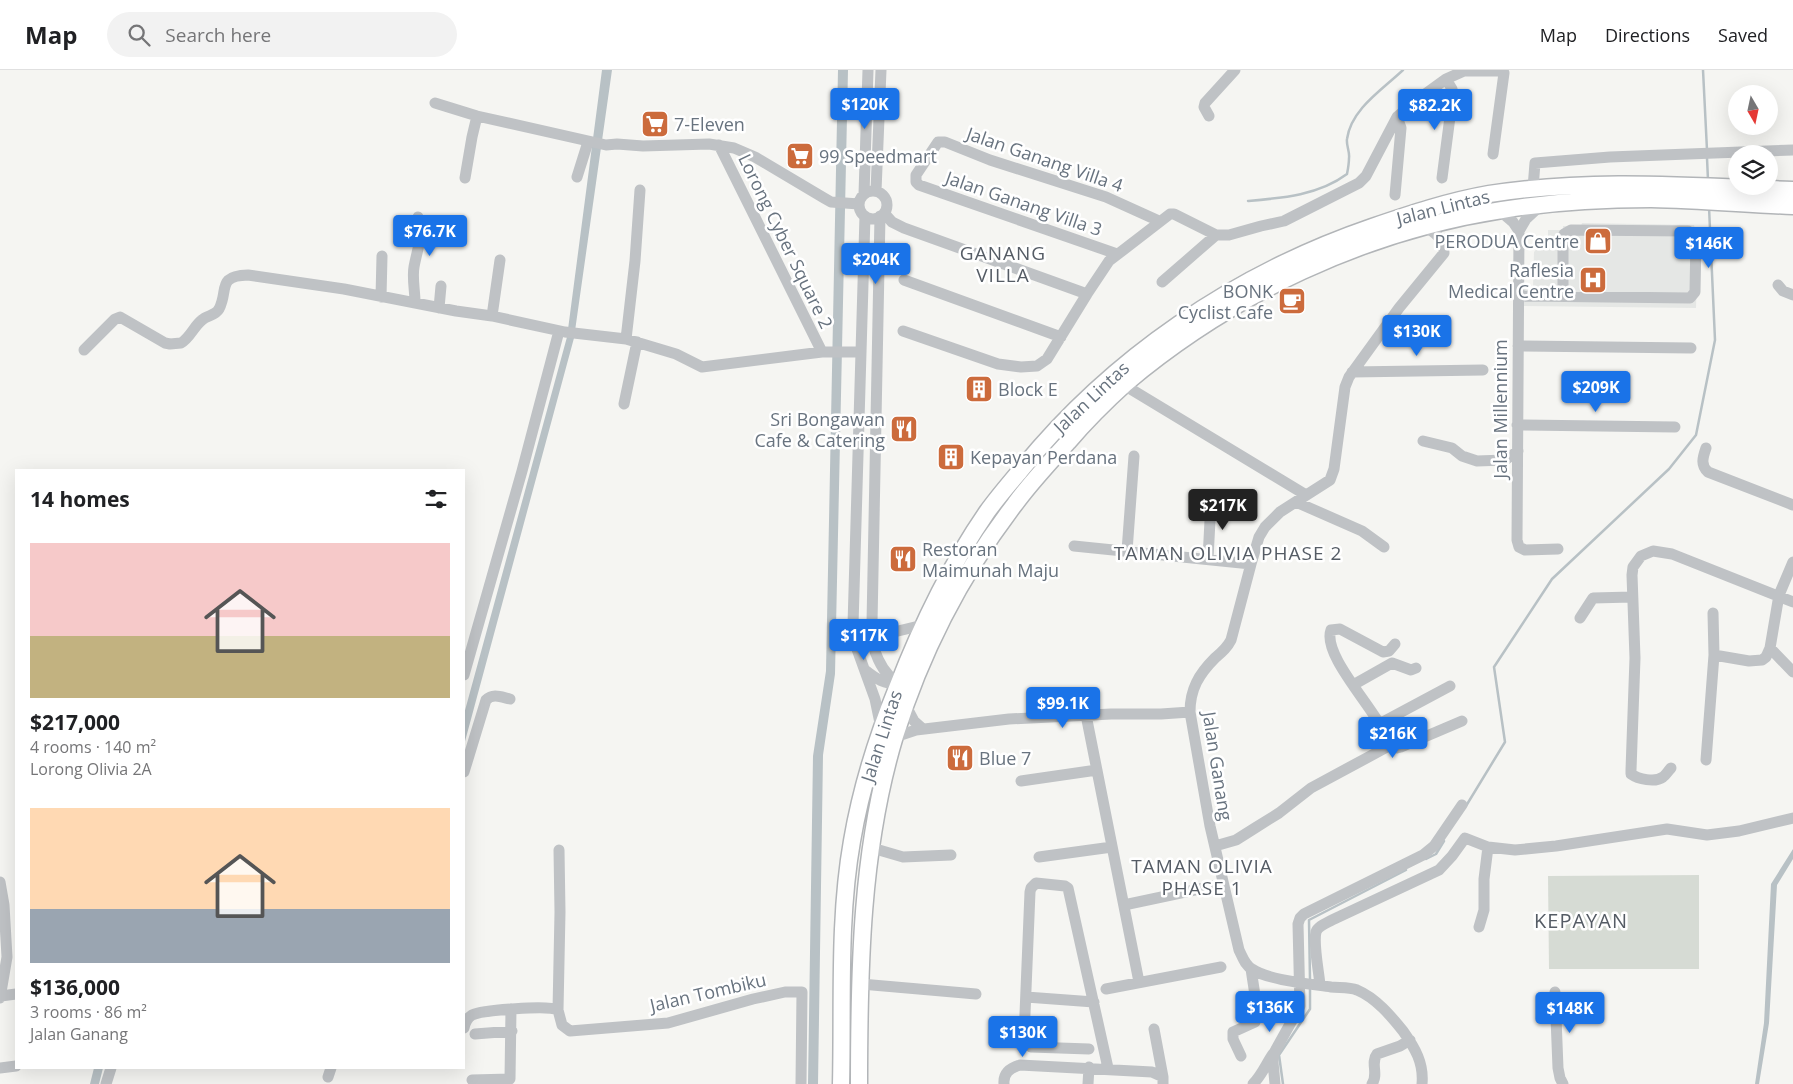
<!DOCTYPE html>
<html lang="en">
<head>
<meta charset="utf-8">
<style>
	body { margin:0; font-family:"Open Sans",sans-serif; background:#f2f2f2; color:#202124; height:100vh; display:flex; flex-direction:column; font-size:19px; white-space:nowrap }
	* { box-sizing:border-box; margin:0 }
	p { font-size:16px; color:#757577 }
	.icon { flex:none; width:28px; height:28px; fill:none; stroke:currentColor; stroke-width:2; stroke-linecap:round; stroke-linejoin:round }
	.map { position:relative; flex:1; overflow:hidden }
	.sheet { position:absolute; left:15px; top:399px; width:450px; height:600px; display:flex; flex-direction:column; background:#fff; border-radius:0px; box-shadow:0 5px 20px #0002 }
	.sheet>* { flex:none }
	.needle { width:32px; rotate:171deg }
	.controls { position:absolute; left:1728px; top:15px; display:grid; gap:10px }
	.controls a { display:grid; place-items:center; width:50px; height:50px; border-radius:50%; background:#fff; box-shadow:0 5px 20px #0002; font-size:25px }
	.price { position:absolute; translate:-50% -42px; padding:0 11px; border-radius:5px; background:#1a73e8; color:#fff; font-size:16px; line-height:32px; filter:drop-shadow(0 1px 2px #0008) }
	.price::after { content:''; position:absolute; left:50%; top:30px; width:15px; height:11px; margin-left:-8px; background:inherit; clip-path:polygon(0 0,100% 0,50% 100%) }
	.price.on { background:#222; color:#fff }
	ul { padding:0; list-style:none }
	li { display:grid; align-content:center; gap:10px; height:265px; padding:0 15px }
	li span { display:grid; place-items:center; height:155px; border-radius:0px; color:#555 }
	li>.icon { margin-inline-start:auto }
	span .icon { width:90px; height:90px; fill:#fffc; stroke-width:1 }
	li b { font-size:21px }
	h2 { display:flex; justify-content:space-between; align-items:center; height:60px; padding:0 15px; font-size:21px }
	header { display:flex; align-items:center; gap:30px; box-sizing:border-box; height:70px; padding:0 25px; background:#fff; border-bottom:1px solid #e0e0e0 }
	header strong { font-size:24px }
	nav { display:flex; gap:28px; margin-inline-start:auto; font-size:18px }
	.search { width:350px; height:45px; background:#f2f2f2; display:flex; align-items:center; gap:12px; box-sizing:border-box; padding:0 18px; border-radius:28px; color:#757577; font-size:19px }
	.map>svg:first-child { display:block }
	.built { fill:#e5e7e5 }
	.green { fill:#d6dbd4 }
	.water { fill:#b8c1c5 }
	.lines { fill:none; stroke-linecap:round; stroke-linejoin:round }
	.stream { stroke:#b8c1c5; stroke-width:2.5 }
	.highway-casing { stroke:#b2b5b8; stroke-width:19 }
	.minor { stroke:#bfc2c5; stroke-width:11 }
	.highway { stroke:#fff; stroke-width:16 }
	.labels { text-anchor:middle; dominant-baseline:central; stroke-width:5; stroke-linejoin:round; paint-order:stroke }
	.poi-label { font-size:18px; fill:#68737f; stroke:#fff; text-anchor:start }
	.street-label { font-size:18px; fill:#68737f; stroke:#fff }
	.neighbourhood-label { font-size:19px; letter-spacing:1px; fill:#555c65; stroke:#fff }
	.quarter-label { font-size:20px; letter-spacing:1px; fill:#555c65; stroke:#fff }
</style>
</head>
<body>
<header>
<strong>Map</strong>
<div class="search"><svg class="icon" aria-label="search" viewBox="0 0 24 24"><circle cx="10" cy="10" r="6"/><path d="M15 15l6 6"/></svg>Search here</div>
<nav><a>Map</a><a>Directions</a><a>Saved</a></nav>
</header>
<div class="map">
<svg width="1793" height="1014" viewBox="0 0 1793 1014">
	<rect width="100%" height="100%" fill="#f5f5f2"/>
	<path class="built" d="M1582 153 1694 155 1698 170 1696 238 1524 236V218H1533L1534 182 1545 170 1548 169V160H1563V156H1581Z"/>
	<path class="green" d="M1699 805V899H1549L1548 806Z"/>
	<path class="water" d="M602 0H612L574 268 464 675V644L567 267Z
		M838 0H848L835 604 823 685 818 1014H808L813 686 826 601Z
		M1793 779V789L1777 815 1769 953 1759 1014H1755L1764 953 1771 814Z
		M94 998H103L99 1014H90Z"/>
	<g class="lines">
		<path class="stream" d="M1703 0 1707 80
			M1707 88 1708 110
			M1248 131C1283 128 1319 125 1347 104 1348 99 1349 93 1349 88 1350 82 1346 75 1347 69 1351 39 1383 19 1403 0
			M1466 736 1505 672 1494 597 1552 509 1669 399 1696 365 1715 270 1709 137
			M1426 789 1436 784 1444 771
			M1310 910 1309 850 1406 800
			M1283 1014 1279 985 1310 939V918"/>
		<g class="highway-casing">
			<path id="highway" d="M841 1014C843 934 838 850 852 771 861 718 877 667 897 618 921 556 949 497 987 442 997 428 1009 414 1020 401 1111 288 1235 204 1372 157 1410 144 1449 131 1489 124 1591 108 1690 116 1793 120
				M859 1014C859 898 861 778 895 666 921 583 962 503 1015 434 1031 412 1050 392 1068 372 1086 351 1106 331 1126 313 1232 224 1365 161 1502 140 1551 132 1601 129 1651 129 1698 130 1746 134 1793 136"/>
		</g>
		<path class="minor" d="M435 33 477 46 606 75 617 74 643 76 709 74 734 78 755 87 824 128 831 132 859 134
			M1209 46 1204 37 1205 33 1235 0
			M719 75 822 282
			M577 107 588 72
			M465 108 472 67 477 46
			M1442 108 1453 24 1452 19 1446 9
			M1533 118 1535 93 1610 87 1793 80
			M876 121 881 0
			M859 135a14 14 0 1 1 28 0a14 14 0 1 1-28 0Z
			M864 124 868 0
			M1395 125 1401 58 1397 47
			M1541 135 1526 149 1519 161 1517 470 1519 477 1525 480 1558 479
			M1499 140 1513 152 1519 161
			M884 143 892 152 904 158 1087 224 1109 191 1170 144H1174L1216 165H1229L1261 156 1284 151 1359 113 1366 106 1397 47 1417 30 1446 9 1464 1H1501L1504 3 1493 84
			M865 146 853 555 854 571 875 629 881 658
			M880 146 872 553 894 562 923 555
			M1117 184 919 115 916 112V105L938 72H945L990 90 1106 127 1159 151
			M904 210 1061 267
			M1162 212 1216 165
			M1778 215 1783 221 1793 225
			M1518 226 1690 228 1695 222 1696 168 1688 161 1571 160 1564 164 1563 169V226
			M381 227 382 186
			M415 232C415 221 412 208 414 197 417 180 424 164 418 147
			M439 238 441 216
			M492 246 500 190
			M903 261 998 294 1021 297 1037 296 1047 289 1087 224
			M626 269 635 191 640 120
			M1518 276 1691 278
			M84 280 115 249 120 247 165 273 170 274 181 273C190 268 194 256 202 250 207 245 215 246 219 239 229 220 216 206 248 205L344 219 456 241 492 246 565 262 626 269 676 284 702 297 822 282H861
			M1352 302 1483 300
			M1124 315 1306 425
			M624 334 637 272
			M1517 355 1675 357
			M1423 371 1452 378 1462 386 1477 391 1505 390 1518 381
			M1706 378C1703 387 1700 395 1708 402L1793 435
			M1296 432 1362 461 1384 477
			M1074 476 1251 494
			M1127 481 1134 386
			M1208 489 1211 431
			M1713 543 1714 585 1749 591 1762 590 1766 587 1770 578 1779 525 1793 492
			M1580 548 1593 528 1632 527
			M872 553C869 575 881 607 904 616
			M1770 578 1793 602
			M865 600C876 609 885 614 898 614
			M464 605 522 401 559 261
			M1353 615 1392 593 1411 600 1416 598
			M906 636 914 651 923 659
			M1086 645 1139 912
			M1379 654 1450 616
			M895 667 916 660 1009 649 1111 644H1161L1190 642
			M1388 674 1397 678 1401 677 1462 651
			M1706 690 1714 585
			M1671 698C1668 701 1666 705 1663 707 1655 713 1638 709 1631 704V700L1635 588 1632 505 1633 497 1641 486 1653 481 1672 484 1793 532
			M464 702 486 630C493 623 501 627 510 629
			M1021 711 1097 700
			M1215 776 1236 770 1255 758 1279 743 1311 718 1387 677C1395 658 1320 589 1331 560L1340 559 1383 582 1389 581 1395 574
			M870 781 879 780 903 787 951 785
			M1039 787 1112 777
			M0 812 4 835 7 887 0 928
			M1124 835 1223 814
			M1479 857 1484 840V809L1488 777
			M861 914 976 924
			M1320 915C1319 902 1313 874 1316 862 1318 856 1327 853 1332 850L1439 800 1452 786 1465 768 1488 777 1515 780 1556 776 1667 759 1707 765 1739 761 1793 748
			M1106 919 1221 897
			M1555 922 1558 998 1560 1008 1563 1014
			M1 926 16 924
			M1026 927 1094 932
			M558 940 560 842 559 780
			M464 958C465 953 467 948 472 945 483 940 548 935 558 940L562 955 570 961 668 953 753 929 785 922H802L801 1014
			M1154 959 1163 1007
			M475 964 512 961
			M1089 979 1031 977 1024 968 1030 822 1031 818 1036 813 1065 816 1068 818 1108 998
			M1241 986 1233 969V962L1255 952 1258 945 1251 899
			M0 998 16 996
			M328 1007 331 998
			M472 1010 510 1009 511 939
			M106 1014 111 998
			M1004 1014C1003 1003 1010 998 1020 995L1152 1002 1163 1007V1014
			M1088 1014 1089 997
			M1253 1014C1262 1005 1266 994 1273 984
			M1275 1014 1273 992 1274 983 1300 936 1298 854 1300 848 1304 844 1423 785 1434 776 1462 735
			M1372 1014C1379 1004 1370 993 1377 984L1400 976 1410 970
			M1422 1014C1424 993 1415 978 1403 961 1391 946 1376 928 1357 920 1349 917 1339 918 1331 917 1311 914 1267 910 1252 899 1245 895 1243 888 1239 880L1210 756 1190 642C1190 619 1199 604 1215 588 1222 582 1227 578 1231 570L1251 494 1259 467 1265 457 1280 442 1330 410 1334 399 1345 317 1349 307 1399 238 1444 183C1444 170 1436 162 1424 157"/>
		<use href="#highway" class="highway"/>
	</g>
	<defs>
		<g id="supermarket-square" transform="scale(1.4375)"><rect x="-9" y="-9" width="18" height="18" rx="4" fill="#cc6b3c" stroke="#fff"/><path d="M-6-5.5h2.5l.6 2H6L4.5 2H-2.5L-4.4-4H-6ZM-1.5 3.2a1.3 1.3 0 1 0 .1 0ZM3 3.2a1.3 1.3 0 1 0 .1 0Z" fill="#fff"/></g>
		<g id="shop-square" transform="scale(1.4375)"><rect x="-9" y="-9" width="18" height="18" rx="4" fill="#cc6b3c" stroke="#fff"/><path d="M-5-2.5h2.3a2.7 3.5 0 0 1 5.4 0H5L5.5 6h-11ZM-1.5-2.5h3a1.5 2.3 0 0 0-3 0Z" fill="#fff"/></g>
		<g id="hospital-square" transform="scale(1.4375)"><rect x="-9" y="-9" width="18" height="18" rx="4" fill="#cc6b3c" stroke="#fff"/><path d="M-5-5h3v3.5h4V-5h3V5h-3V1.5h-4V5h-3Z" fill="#fff"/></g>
		<g id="cafe-square" transform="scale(1.4375)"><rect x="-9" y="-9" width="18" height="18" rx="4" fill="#cc6b3c" stroke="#fff"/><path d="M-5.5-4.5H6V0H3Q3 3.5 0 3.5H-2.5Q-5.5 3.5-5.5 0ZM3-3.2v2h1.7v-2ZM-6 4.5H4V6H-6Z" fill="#fff"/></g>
		<g id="building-square" transform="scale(1.4375)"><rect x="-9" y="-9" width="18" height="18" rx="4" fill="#cc6b3c" stroke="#fff"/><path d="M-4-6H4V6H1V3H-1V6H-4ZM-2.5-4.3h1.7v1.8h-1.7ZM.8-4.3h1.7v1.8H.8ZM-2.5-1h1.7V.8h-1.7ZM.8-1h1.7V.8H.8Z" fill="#fff"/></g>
		<g id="restaurant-square" transform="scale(1.4375)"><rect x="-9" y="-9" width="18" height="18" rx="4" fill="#cc6b3c" stroke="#fff"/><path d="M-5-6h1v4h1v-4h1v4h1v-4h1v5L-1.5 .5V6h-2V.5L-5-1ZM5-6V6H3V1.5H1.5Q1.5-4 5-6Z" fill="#fff"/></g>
	</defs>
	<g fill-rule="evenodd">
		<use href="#supermarket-square" x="655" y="54"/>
		<use href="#supermarket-square" x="800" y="86"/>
		<use href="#shop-square" x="1598" y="171"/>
		<use href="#hospital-square" x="1593" y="210"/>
		<use href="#cafe-square" x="1292" y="231"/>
		<use href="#building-square" x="979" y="319"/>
		<use href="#restaurant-square" x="904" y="359"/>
		<use href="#building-square" x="951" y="387"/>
		<use href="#restaurant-square" x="903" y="489"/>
		<use href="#restaurant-square" x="960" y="688"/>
	</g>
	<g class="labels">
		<g class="poi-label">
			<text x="674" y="54">7-Eleven</text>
			<text x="819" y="86">99 Speedmart</text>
			<text x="1579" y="171" text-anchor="end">PERODUA Centre</text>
			<text x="1574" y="200" text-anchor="end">Raflesia<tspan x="1574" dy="21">Medical Centre</tspan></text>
			<text x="1273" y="221" text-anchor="end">BONK<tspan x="1273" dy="21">Cyclist Cafe</tspan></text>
			<text x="998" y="319">Block E</text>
			<text x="885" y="349" text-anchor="end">Sri Bongawan<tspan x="885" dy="21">Cafe &amp; Catering</tspan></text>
			<text x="970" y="387">Kepayan Perdana</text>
			<text x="922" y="479">Restoran<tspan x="922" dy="21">Maimunah Maju</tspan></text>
			<text x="979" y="688">Blue 7</text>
		</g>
		<g class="street-label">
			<text transform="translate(1045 89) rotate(19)">Jalan Ganang Villa 4</text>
			<text transform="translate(1024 133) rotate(19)">Jalan Ganang Villa 3</text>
			<text transform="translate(1443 137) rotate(-14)">Jalan Lintas</text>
			<text transform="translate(786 171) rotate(64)">Lorong Cyber Square 2</text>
			<text transform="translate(1091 327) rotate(-43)">Jalan Lintas</text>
			<text transform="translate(1500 339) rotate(-90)">Jalan Millennium</text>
			<text transform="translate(881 666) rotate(-72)">Jalan Lintas</text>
			<text transform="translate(1218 696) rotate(81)">Jalan Ganang</text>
			<text transform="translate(708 922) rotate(-13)">Jalan Tombiku</text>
		</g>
		<g class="neighbourhood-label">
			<text x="1003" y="183">GANANG<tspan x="1003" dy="22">VILLA</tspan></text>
			<text x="1228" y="483">TAMAN OLIVIA PHASE 2</text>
			<text x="1202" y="796">TAMAN OLIVIA<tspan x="1202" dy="22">PHASE 1</tspan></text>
		</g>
		<g class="quarter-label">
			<text x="1581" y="850">KEPAYAN</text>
		</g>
	</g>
</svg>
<div class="controls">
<a><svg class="needle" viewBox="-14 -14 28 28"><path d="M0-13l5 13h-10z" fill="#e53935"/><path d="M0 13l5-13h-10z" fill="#757577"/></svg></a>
<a><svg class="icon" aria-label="layers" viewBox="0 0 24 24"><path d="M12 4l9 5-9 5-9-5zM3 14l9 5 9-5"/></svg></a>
</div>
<b class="price" style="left:865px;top:60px">$120K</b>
<b class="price" style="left:1435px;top:61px">$82.2K</b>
<b class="price" style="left:430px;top:187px">$76.7K</b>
<b class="price" style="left:1709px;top:199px">$146K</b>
<b class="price" style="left:876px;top:215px">$204K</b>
<b class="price" style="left:1417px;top:287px">$130K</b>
<b class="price" style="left:1596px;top:343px">$209K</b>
<b class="price on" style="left:1223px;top:461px">$217K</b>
<b class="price" style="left:864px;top:591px">$117K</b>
<b class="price" style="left:1063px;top:659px">$99.1K</b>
<b class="price" style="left:1393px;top:689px">$216K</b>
<b class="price" style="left:1270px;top:963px">$136K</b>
<b class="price" style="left:1570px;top:964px">$148K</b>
<b class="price" style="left:1023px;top:988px">$130K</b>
<section class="sheet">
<h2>14 homes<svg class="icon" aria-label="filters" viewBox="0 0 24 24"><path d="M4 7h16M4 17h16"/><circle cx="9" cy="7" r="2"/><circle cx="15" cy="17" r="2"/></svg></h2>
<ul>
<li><span style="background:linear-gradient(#f6c9c9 60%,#c2b280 0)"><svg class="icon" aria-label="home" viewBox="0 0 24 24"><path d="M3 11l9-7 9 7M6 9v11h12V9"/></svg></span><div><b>$217,000</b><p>4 rooms · 140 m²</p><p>Lorong Olivia 2A</p></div></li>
<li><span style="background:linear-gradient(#ffd9b3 65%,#9aa5b1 0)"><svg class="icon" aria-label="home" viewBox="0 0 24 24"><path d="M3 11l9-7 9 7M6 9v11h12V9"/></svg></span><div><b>$136,000</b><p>3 rooms · 86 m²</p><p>Jalan Ganang</p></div></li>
</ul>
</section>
</div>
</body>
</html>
